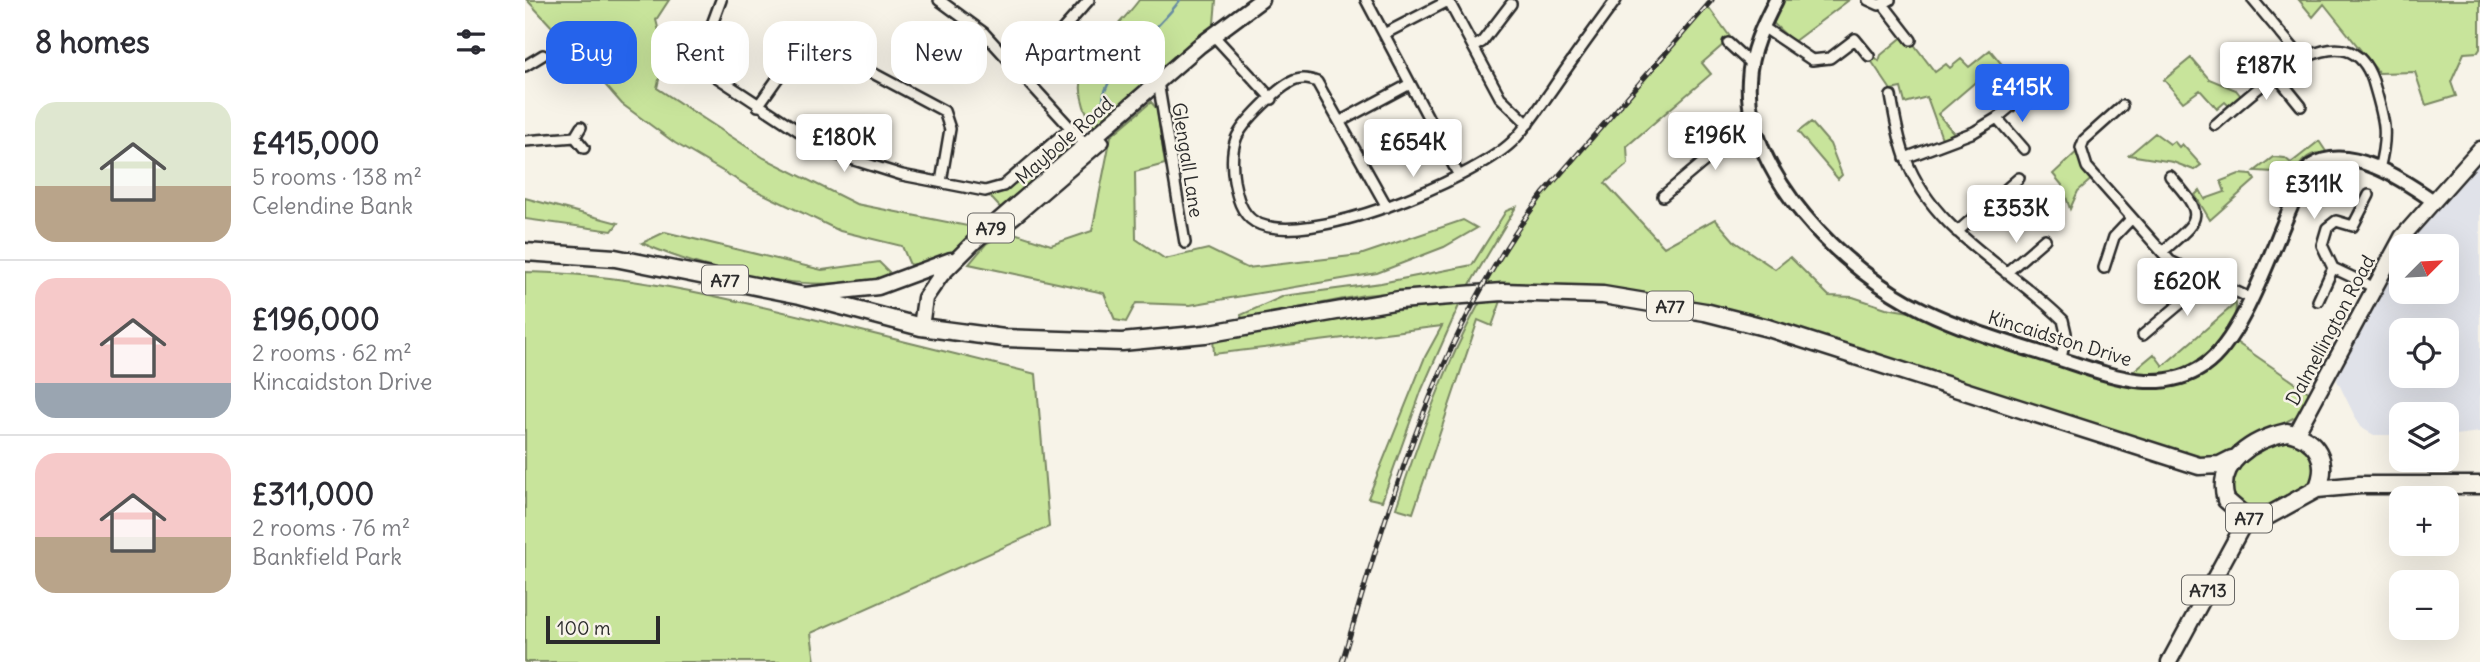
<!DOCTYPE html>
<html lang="en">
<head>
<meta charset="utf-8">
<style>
	body { margin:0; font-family:Delius,sans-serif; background:#f7f7f7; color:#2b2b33; height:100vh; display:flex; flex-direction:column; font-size:26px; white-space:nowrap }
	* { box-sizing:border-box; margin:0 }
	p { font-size:23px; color:#7c7c81 }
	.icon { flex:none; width:38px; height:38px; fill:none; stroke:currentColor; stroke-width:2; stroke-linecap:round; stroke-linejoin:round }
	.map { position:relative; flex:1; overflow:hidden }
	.sheet { display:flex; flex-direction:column; background:#fff; width:525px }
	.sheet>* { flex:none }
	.guide { position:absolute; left:21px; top:21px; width:665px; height:63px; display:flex; gap:14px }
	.needle { width:46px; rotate:66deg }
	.controls { position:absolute; left:1864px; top:234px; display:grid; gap:14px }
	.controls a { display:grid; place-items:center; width:70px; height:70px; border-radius:14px; background:#fff; box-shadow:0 7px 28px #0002; font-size:35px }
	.scale { position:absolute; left:21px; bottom:18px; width:114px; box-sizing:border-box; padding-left:7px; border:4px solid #2b2b2b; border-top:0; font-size:19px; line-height:24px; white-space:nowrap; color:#2b2b2b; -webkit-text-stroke:5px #f7f3e8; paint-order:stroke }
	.price { position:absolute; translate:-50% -60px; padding:0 16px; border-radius:7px; background:#fff; color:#222; font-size:23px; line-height:46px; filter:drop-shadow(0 2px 4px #0008) }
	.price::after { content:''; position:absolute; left:50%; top:42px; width:21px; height:16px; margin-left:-10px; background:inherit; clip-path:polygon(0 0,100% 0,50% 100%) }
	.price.current { background:#2563eb; color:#fff }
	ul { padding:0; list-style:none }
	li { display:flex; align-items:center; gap:21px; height:175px; padding:0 35px }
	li+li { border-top:2px solid #e1e1e2 }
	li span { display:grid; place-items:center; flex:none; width:196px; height:140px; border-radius:21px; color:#555 }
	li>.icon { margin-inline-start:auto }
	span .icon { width:84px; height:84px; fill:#fffc; stroke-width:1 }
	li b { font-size:30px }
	h2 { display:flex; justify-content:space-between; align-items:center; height:84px; padding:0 35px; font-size:30px }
	.chip { padding:0 24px; border-radius:21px; background:#fff; box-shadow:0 7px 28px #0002; font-size:24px; line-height:63px }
	.chip.current { background:#2563eb; color:#fff }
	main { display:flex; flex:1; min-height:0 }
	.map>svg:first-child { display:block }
	.built { fill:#e0e2e9; fill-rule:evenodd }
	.green { fill:#c8e49b; stroke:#7a8863; stroke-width:2 }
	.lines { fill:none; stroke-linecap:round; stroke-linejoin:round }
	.stream { stroke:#688ca2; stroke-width:2.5 }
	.street-casing { stroke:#2b2b2b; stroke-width:14 }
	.secondary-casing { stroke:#2b2b2b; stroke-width:18 }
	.primary-casing { stroke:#2b2b2b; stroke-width:19 }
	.highway-casing { stroke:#2b2b2b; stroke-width:21 }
	.street { stroke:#f7f3e8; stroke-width:9 }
	.secondary { stroke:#f7f3e8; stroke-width:12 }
	.primary { stroke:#f7f3e8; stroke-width:14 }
	.highway { stroke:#f7f3e8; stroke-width:16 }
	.rail-casing { stroke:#2b2b2b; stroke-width:5 }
	.rail { stroke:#f7f3e8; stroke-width:2.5; stroke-dasharray:8; stroke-linecap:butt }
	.labels { text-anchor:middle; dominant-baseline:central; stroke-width:5; stroke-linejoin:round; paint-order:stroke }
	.shield { fill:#f7f3e8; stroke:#686764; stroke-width:2 }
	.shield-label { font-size:18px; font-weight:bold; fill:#2b2b2b }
	.street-label { font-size:19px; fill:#2b2b2b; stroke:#f7f3e8 }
</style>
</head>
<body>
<main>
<section class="sheet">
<h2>8 homes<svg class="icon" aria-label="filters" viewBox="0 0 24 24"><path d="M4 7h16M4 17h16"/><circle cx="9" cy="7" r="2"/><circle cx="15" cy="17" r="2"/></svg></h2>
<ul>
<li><span style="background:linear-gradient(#dfe7d0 60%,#b9a48a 0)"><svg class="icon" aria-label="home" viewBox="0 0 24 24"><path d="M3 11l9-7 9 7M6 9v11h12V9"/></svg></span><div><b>£415,000</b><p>5 rooms · 138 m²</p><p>Celendine Bank</p></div></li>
<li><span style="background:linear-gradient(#f6c9c9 75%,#9aa5b1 0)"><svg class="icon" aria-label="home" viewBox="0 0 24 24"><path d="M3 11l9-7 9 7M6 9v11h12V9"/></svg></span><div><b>£196,000</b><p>2 rooms · 62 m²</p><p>Kincaidston Drive</p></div></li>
<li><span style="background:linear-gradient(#f6c9c9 60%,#b9a48a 0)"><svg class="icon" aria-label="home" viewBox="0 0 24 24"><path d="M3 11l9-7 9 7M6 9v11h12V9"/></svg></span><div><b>£311,000</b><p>2 rooms · 76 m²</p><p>Bankfield Park</p></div></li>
</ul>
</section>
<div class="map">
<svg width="1955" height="662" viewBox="0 0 1955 662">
	<rect width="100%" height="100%" fill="#f7f3e8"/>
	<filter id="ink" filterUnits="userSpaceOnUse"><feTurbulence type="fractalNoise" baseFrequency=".0143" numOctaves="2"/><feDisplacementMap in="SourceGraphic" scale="14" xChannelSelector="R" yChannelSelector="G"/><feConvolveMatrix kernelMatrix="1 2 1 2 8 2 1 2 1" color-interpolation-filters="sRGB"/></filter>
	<g filter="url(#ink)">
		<path class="built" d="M1955 160V432L1922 436V415H1876V435H1849L1835 427 1812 380 1824 345 1876 255V292H1922V247H1882L1913 204ZM1876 331H1922V376H1876Z"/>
		<path class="green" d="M2 0H144L131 20 140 54 132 88 239 158 331 204 463 230 434 257 385 265 377 246 315 231 228 189 150 143 97 104 47 47 54 34 42 21 28 28Z
			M614 0H691L688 35 482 215 460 191 478 186 545 128 562 145 569 126C531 69 583 42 614 0Z
			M1256 0H1324L1268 42 1247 22Z
			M1774 0H1955V49L1953 52 1939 53 1926 82 1931 96 1901 105 1890 72 1854 73 1799 4 1788 17Z
			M1182 5 1206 38 1177 63 1186 74 1102 146 1103 164 1080 183 1139 247 1190 219 1210 242 1250 269 1265 257 1304 296 1328 297 1361 308 1414 317 1616 383 1665 373 1705 338 1785 393 1776 414 1689 459V466L1180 312 977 292 959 285 998 219 1018 194Z
			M1381 34 1410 72 1421 64 1425 68 1436 59 1444 67 1465 50 1489 79 1484 84 1468 67 1413 114 1433 138 1419 144 1402 97 1380 103 1376 88 1366 90 1345 59 1349 56 1354 61 1356 55Z
			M1666 58 1684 79 1711 90 1719 100 1708 110 1700 102 1692 109 1675 90 1658 102 1639 80Z
			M626 102 632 109 640 164 610 172 611 239 640 259 683 249 722 268 835 255 938 220 952 228 919 247 852 273 665 305 611 303 601 322 590 320 579 293 444 264 461 244 483 231 526 245 567 231 586 136Z
			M1286 122 1305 144 1317 175 1313 179 1273 132Z
			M1630 133 1645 144 1649 141 1654 147 1657 144 1676 165 1669 170 1648 162 1604 155Z
			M1794 141 1802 153C1778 150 1772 169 1763 188L1749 172 1730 171 1748 157 1760 158 1766 163Z
			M1556 148 1570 176 1553 191 1545 209 1537 185 1528 174Z
			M1714 174 1727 175 1730 180 1685 220 1670 195 1675 190 1680 199 1700 192 1696 181Z
			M0 198 93 223 87 231 0 219Z
			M991 207 944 286 839 295 717 319 716 315 759 296 856 283 947 265 981 211Z
			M140 232 297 270 354 262 364 272 360 278C286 294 186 274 117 243Z
			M0 272C97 273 194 296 288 319 362 337 437 356 511 374L524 527 286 633 290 662H0Z
			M936 301 897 389 857 501 843 498 900 357 917 326 689 354 688 337Z
			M976 301 967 326 953 320 888 513 871 508C895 437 919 367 955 302Z
			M1711 303C1713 337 1664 373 1633 377 1625 378 1615 375 1606 373L1629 354 1638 366Z
			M1764 440 1784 449C1788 459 1792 471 1786 481 1777 495 1738 510 1722 511L1705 493 1712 463 1750 442Z"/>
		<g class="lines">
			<path class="stream" d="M577 113C578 107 577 97 580 91 593 57 634 30 655 0"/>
			<g class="street-casing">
				<path id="street" d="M196 0 176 54 184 72 307 153 377 175 460 191 478 186 545 128
					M414 0 459 33 562 146
					M841 0 933 174
					M923 0 975 97 1003 124
					M1343 0 1354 5 1365 0
					M1728 0 1774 55
					M1358 4 1386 40
					M1238 27 1287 60 1305 58 1330 39 1344 56
					M859 34 923 1
					M688 35 747 99
					M1203 43 1226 64
					M948 47 957 42 986 4
					M0 66 18 55
					M497 75 564 0
					M1751 75 1776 106
					M633 82 660 243
					M1366 96C1370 117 1373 139 1381 159 1409 233 1485 267 1538 320L1541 333 1536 359
					M233 106 274 48 289 43 297 46 419 111 425 129 416 182
					M1597 106 1559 140 1556 148 1562 167 1645 261 1725 298
					M1472 118 1499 149
					M816 121 885 84
					M1690 125C1725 96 1821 0 1848 81 1859 119 1864 131 1854 169
					M56 127 50 137 59 148
					M0 141 50 137
					M1380 158 1449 132 1472 118 1509 87
					M1138 196 1206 139 1229 128
					M862 207 792 82C784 79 779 78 771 80 755 85 717 123 711 139 706 152 707 167 709 181 712 196 716 214 730 222 780 250 948 179 987 142 1002 127 1014 108 1026 91 1047 60 1069 30 1091 0
					M482 215 487 221 492 217 579 142 574 136
					M1432 232 1494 178
					M1637 252C1676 218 1682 218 1645 176
					M1579 268 1589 237 1607 218
					M1808 268 1797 245 1802 228 1811 221 1828 226 1844 195
					M1481 273 1520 239
					M1793 301 1808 268 1848 287
					M1618 335 1668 293 1676 278"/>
			</g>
			<g class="secondary-casing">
				<path id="secondary" d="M1251 0C1238 25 1225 52 1224 80 1218 172 1320 273 1398 310 1437 329 1481 342 1522 355 1573 370 1630 399 1679 366 1717 340 1746 251 1765 209 1771 195 1776 177 1786 166 1823 143 1877 179 1907 200"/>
			</g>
			<g class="primary-casing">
				<path id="primary" d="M280 295 353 287 426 260
					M396 327 400 298 416 275 450 241 674 46 736 0
					M1771 434 1877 237 1955 149
					M1644 662 1722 518"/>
			</g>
			<g class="highway-casing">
				<path id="highway" d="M0 252 90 258 275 295 396 327 479 338 597 342 680 334 874 300 977 292 1078 295 1180 312 1243 328 1674 466 1695 465 1707 459
					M1762 432C1792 438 1805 461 1792 489L1741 517 1722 518 1701 500C1689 462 1730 439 1762 432Z
					M1792 489 1835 485H1955"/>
			</g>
			<use href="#street" class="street"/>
			<use href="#secondary" class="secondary"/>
			<use href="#primary" class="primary"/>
			<use href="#highway" class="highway"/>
			<g class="rail-casing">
				<path id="rail" d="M817 662C865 500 914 330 1018 194L1187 0"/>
			</g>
			<use href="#rail" class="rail"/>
		</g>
	</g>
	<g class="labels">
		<g class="shield">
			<rect x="443" y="213.5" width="46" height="29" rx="5"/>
			<rect x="177" y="265.5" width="46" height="29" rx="5"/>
			<rect x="1122" y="291.5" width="46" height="29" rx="5"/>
			<rect x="1701" y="503.5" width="46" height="29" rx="5"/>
			<rect x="1657" y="575.5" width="52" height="29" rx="5"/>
		</g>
		<g class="shield-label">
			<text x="466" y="228">A79</text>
			<text x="200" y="280">A77</text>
			<text x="1145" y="306">A77</text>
			<text x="1724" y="518">A77</text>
			<text x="1683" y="590">A713</text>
		</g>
		<g class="street-label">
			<text transform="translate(539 140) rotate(-41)">Maybole Road</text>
			<text transform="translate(663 160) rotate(81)">Glengall Lane</text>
			<text transform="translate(1805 330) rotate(-62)">Dalmellington Road</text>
			<text transform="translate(1535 338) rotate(17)">Kincaidston Drive</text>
		</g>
	</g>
</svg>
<div class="controls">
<a><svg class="needle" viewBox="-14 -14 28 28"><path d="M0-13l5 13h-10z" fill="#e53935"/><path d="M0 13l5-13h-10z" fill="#7c7c81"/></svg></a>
<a><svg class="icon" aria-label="locate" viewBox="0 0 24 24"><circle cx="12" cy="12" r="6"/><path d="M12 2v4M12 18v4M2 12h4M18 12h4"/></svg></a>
<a><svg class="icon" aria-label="layers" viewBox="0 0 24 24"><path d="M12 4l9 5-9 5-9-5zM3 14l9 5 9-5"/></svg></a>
<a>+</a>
<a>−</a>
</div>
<div class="scale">100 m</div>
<b class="price" style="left:1741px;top:102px">£187K</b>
<b class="price current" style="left:1497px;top:124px">£415K</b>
<b class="price" style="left:1190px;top:172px">£196K</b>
<b class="price" style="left:319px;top:174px">£180K</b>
<b class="price" style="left:888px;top:179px">£654K</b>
<b class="price" style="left:1789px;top:221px">£311K</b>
<b class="price" style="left:1491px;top:245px">£353K</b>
<b class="price" style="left:1662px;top:318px">£620K</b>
<div class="guide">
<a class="chip current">Buy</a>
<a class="chip">Rent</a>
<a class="chip">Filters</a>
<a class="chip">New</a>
<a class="chip">Apartment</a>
</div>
</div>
</main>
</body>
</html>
